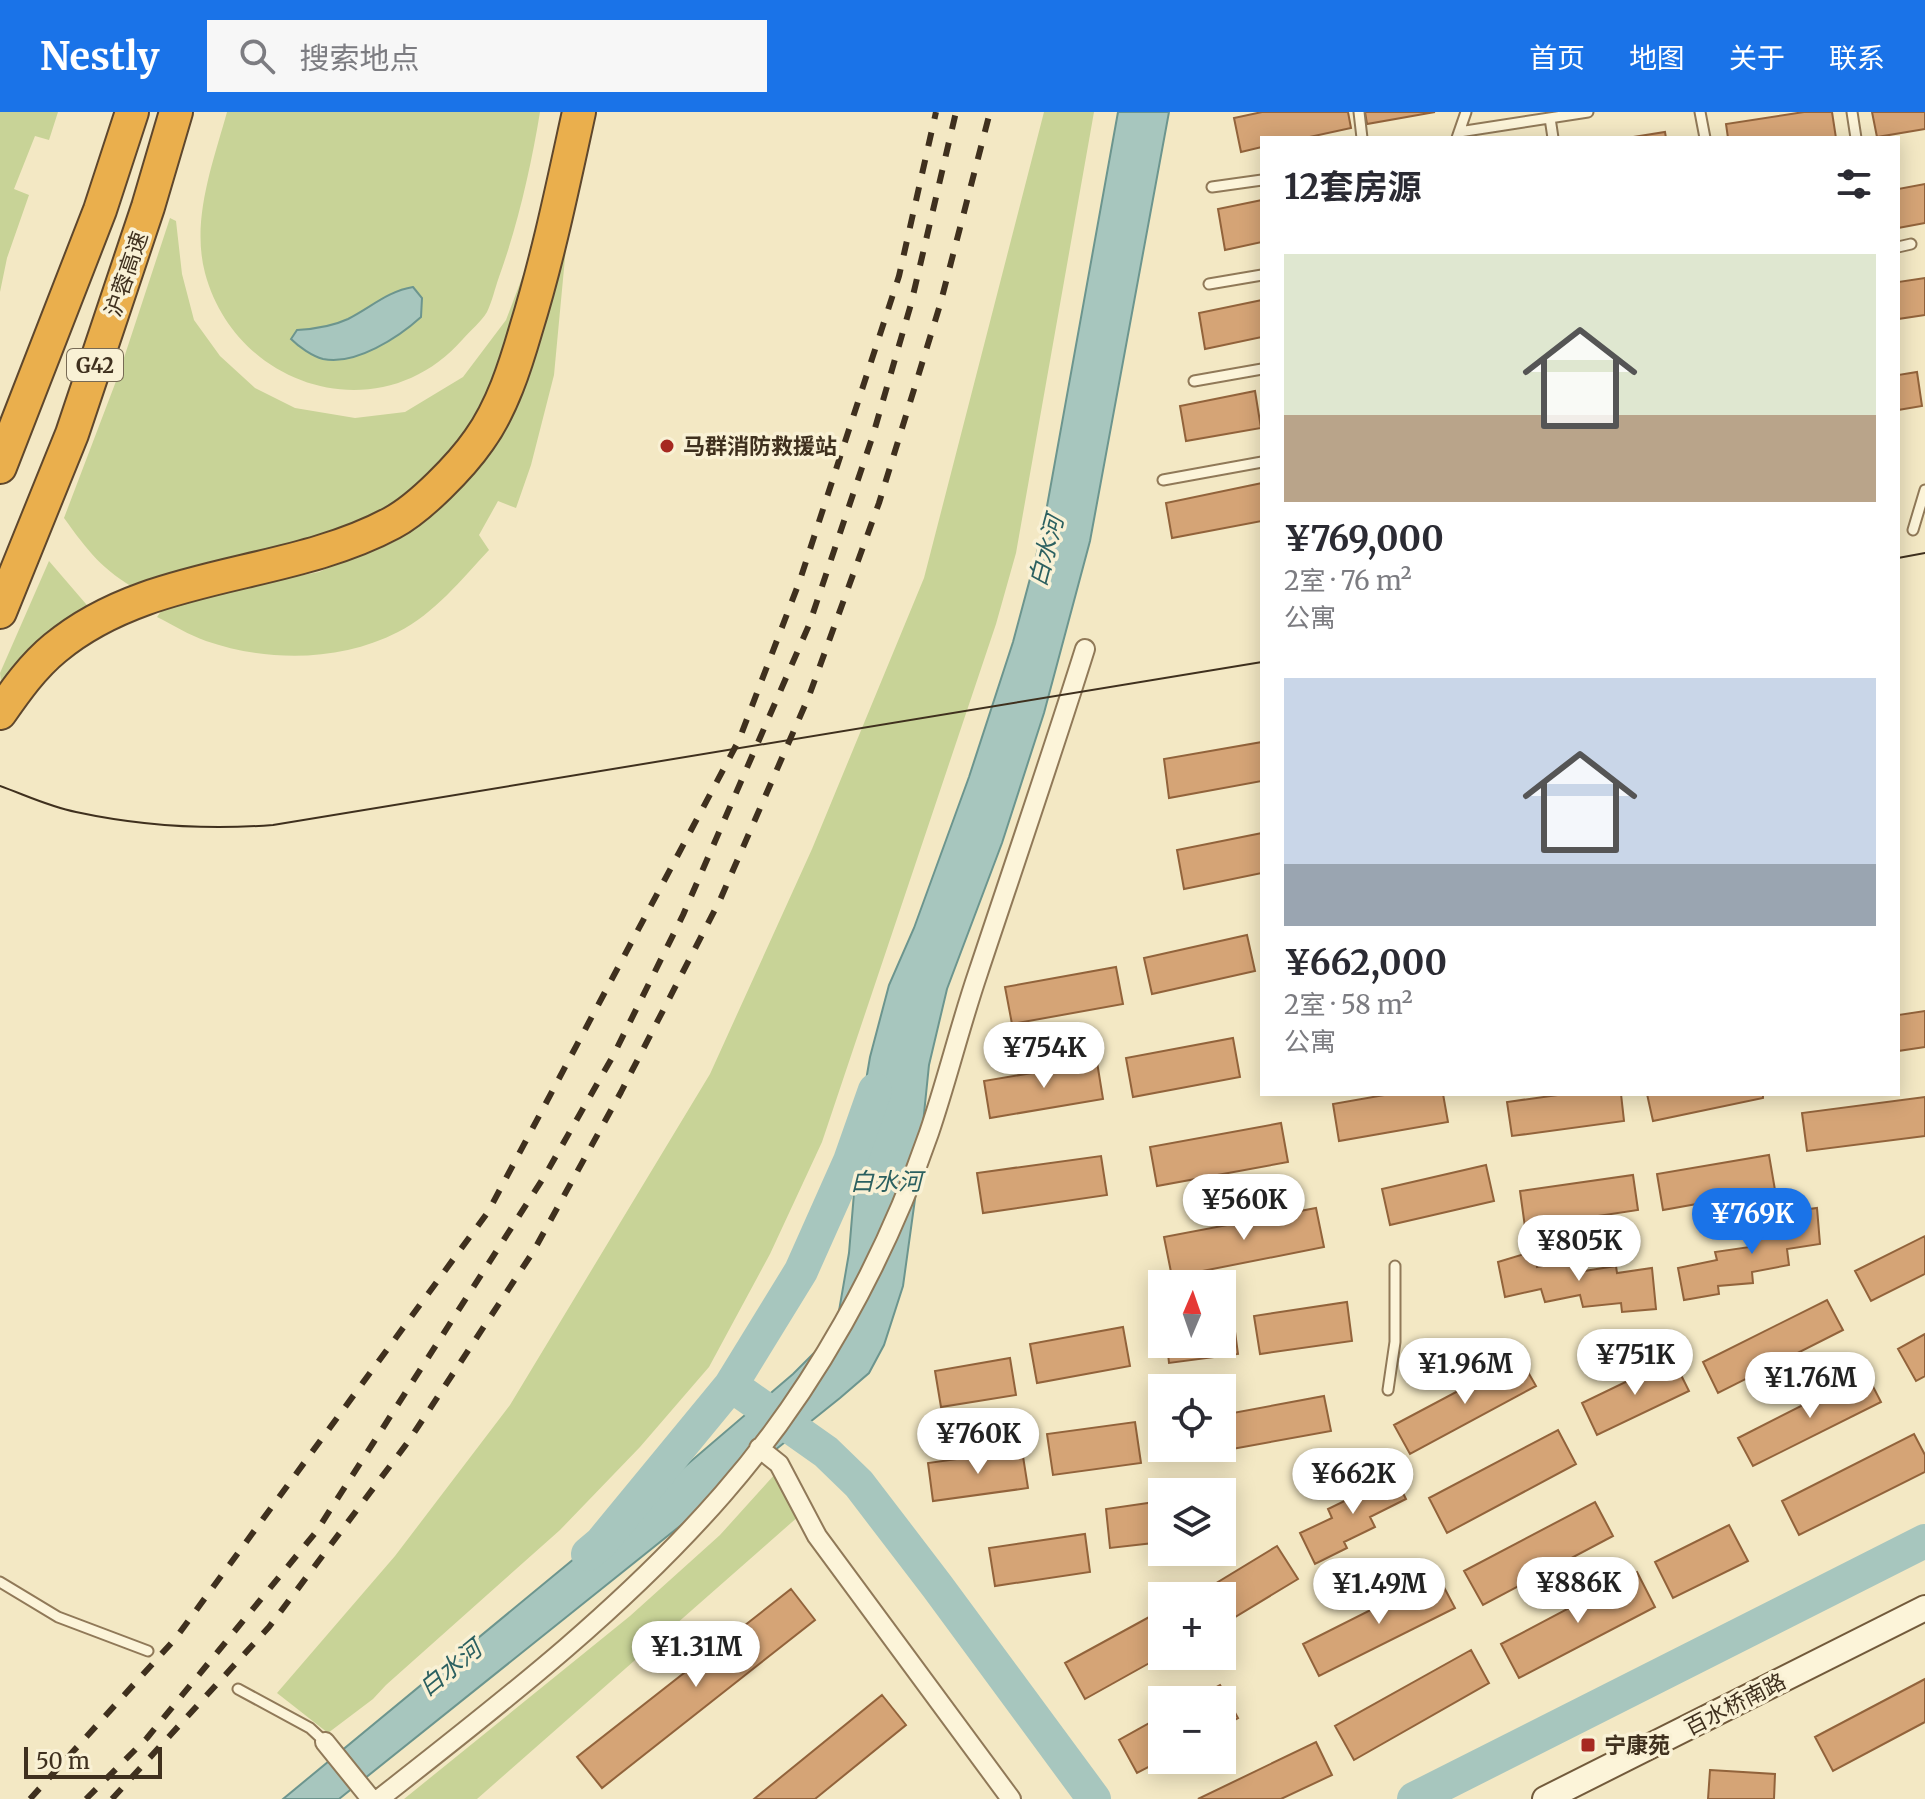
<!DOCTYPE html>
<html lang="zh">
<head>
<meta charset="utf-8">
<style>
	body { margin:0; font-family:Merriweather,"Noto Sans SC",serif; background:#f7f7f7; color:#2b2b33; height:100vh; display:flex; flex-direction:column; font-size:30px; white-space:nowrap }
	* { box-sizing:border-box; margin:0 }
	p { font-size:26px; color:#7c7c81 }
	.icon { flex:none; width:44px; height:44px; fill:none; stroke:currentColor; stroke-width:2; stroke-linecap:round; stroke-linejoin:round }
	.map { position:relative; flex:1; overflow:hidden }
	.side { position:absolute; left:1260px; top:24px; width:640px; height:960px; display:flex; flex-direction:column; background:#fff; border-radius:0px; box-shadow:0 4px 20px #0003 }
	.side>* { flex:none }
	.needle { width:52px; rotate:2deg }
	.controls { position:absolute; left:1148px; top:1158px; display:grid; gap:16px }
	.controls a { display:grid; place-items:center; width:88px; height:88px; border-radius:0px; background:#fff; box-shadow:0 4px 20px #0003; font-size:40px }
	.scale { position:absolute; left:24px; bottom:20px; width:138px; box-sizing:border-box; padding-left:8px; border:4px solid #3f301e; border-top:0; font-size:22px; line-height:28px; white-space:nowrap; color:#3f301e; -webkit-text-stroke:6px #f9f1d5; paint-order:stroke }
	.price { position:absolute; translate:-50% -68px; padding:0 18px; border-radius:28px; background:#fff; color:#222; font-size:26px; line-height:52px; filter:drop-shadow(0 2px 4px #0008) }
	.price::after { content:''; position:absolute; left:50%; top:48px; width:24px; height:18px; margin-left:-12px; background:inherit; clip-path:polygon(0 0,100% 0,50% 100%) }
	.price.current { background:#1a73e8; color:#fff }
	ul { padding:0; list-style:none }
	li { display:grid; align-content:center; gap:16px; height:424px; padding:0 24px }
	li span { display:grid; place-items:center; height:248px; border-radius:0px; color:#555 }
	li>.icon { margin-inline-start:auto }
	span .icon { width:144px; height:144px; fill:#fffc; stroke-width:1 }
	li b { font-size:34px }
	h2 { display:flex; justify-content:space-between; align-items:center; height:96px; padding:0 24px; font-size:34px }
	header { display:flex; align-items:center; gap:48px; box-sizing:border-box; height:112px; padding:0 40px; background:#1a73e8; color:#fff }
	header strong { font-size:38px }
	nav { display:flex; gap:44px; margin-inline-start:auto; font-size:28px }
	.search { width:560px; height:72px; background:#f7f7f7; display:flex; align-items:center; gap:20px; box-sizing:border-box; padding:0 28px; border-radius:0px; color:#7c7c81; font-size:30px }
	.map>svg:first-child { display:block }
	.green { fill:#c8d397 }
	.water { fill:#a7c6be; stroke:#6c958e; stroke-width:2 }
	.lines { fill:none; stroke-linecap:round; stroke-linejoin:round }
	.river { stroke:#a7c6be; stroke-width:34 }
	.building { fill:#d5a476; stroke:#92633b; stroke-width:2 }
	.lane-casing { stroke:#907958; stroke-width:13 }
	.street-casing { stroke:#907958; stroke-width:22 }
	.secondary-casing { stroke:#725a3b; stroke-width:28 }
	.highway-casing { stroke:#5e472d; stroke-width:36 }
	.lane { stroke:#fcf4d9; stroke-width:9 }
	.street { stroke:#fcf4d9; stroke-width:18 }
	.secondary { stroke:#fcf4d9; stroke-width:24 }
	.highway { stroke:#eaaf4d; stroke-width:32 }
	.tram { stroke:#3f301e; stroke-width:2 }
	.rail { stroke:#3f301e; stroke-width:6; stroke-dasharray:14 14; stroke-linecap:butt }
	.poi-dot { fill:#a62921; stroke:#f9f1d5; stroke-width:3 }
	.labels { text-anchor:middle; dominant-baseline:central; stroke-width:7; stroke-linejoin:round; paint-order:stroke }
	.shield { fill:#f9f1d5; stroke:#776a55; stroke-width:2 }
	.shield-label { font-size:20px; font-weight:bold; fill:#3f301e }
	.street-label { font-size:22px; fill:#3f301e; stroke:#f9f1d5 }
	.poi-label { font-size:22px; font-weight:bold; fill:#3f301e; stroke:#f9f1d5; text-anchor:start }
	.water-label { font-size:24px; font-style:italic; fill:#2b6060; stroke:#f9f1d5 }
</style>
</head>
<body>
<header>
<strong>Nestly</strong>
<div class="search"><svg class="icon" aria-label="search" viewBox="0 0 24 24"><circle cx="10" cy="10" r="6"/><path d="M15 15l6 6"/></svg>搜索地点</div>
<nav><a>首页</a><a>地图</a><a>关于</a><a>联系</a></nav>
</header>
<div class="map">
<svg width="1925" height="1687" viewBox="0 0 1925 1687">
	<rect width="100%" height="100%" fill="#f3e8c4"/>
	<path class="green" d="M0 0H58L49 28 35 24 14 77 29 83 7 146 0 180Z
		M227 0H540C531 55 518 112 499 165 495 176 492 190 487 200 481 210 470 219 463 227 381 321 236 277 205 161 191 108 213 51 227 0Z
		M1044 0H1094L1016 441 996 512 822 1030 770 1142 709 1255 640 1335 560 1418 386 1573 373 1587 328 1621 277 1581 395 1444 510 1293 710 962 812 737 924 466Z
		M170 106 176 109 182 162 194 208 220 244 255 276 295 296 355 306 405 300 463 265 506 208 525 158 531 161 484 294 460 334 422 374 385 398 345 419 138 478C103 459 87 438 64 406L118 264Z
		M568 114 554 263 531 353 516 396 498 389 479 423 489 438C462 467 434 502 398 520 340 550 267 550 206 529 189 523 173 513 157 505L162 498 239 475 319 460 399 423 501 320 533 251Z
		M49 449 92 499C57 516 26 540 1 570L0 561Z
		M775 1362 808 1396 477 1687H404L630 1504 720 1423Z"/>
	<path class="water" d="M1118 0H1169L1090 429 1044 601 1002 731 947 877 929 953 916 1080 903 1174 884 1233 869 1261 840 1286 339 1687H283L655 1380 793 1262 824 1231 839 1199 849 1141 861 998 870 945 889 873 914 816 969 665 1013 530 1042 422Z
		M413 175 422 186 421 205C399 225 355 254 323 247 312 244 299 235 291 227L297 218C315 217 331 215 348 207 370 196 388 179 413 175Z"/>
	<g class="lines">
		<path class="river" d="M731 1273 826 1340 859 1372 937 1474 1094 1687
			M588 1442 601 1431 731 1273 801 1159 850 1049 875 978
			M1414 1687 1925 1429"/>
	</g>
	<path class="building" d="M1262 0H1348L1351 16 1305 26H1262V35L1241 40 1234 6Z
		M1365 0H1435L1367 12Z
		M1804 0H1832L1836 26H1728L1726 12Z
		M1872 0H1925V17L1877 25Z
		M1665 20 1666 26H1627Z
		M1925 72V111L1898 116V77Z
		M1262 88V130L1225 138 1218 97Z
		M1925 166V203L1898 207V170Z
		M1262 188V225L1205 237 1199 201Z
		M1917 260 1922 294 1898 298V263Z
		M1255 279 1261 316 1186 329 1180 294Z
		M1262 371V409L1172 426 1166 391Z
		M1262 630V669L1169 686 1164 647Z
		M1262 721V761L1184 777 1177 738Z
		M1247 823 1255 859 1152 882 1144 846Z
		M1116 855 1123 892 1012 912 1005 875Z
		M1925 899V935L1898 939V903Z
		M1233 926 1240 965 1133 985 1126 946Z
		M1097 950 1103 987 990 1006 984 969Z
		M1390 982H1443L1448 1010 1339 1029 1333 992Z
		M1565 982H1621L1624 1009 1512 1024 1507 990Z
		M1647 982H1763V986L1653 1009Z
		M1925 985V1024L1807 1039 1802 1001Z
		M1281 1011 1288 1050 1157 1074 1150 1035Z
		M1769 1043 1775 1078 1663 1098 1657 1062Z
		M1101 1044 1107 1083 983 1101 977 1061Z
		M1486 1053 1494 1089 1390 1113 1382 1077Z
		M1633 1063 1638 1098 1525 1115 1520 1079Z
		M1316 1096 1324 1135 1172 1165 1164 1125Z
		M1817 1096 1820 1132 1787 1137 1789 1153 1752 1160 1753 1171 1718 1174 1719 1182 1684 1188 1678 1156 1717 1148 1715 1140 1750 1135 1748 1123 1782 1117 1780 1101Z
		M1925 1124V1162L1871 1189 1855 1159Z
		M1534 1139 1537 1155 1576 1147 1578 1160 1616 1154 1617 1161 1652 1156 1656 1197 1622 1200 1621 1191 1583 1195 1580 1183 1545 1190 1541 1177 1505 1185 1498 1150Z
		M1827 1188 1843 1218 1718 1281 1703 1250Z
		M1347 1190 1352 1229 1260 1242 1254 1204Z
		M1233 1205 1238 1242 1169 1251 1167 1232H1222V1206Z
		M1123 1215 1130 1254 1037 1271 1030 1232Z
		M1925 1222V1264L1916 1269 1898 1237Z
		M1010 1246 1016 1283 941 1295 935 1259Z
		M1520 1246 1536 1274 1410 1342 1394 1313Z
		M1673 1247 1689 1279 1597 1323 1582 1291Z
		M1866 1261 1881 1290 1753 1354 1738 1326Z
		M1324 1284 1331 1319 1177 1347 1175 1336H1222V1303Z
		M1135 1310 1141 1351 1053 1363 1047 1322Z
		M1558 1318 1576 1352 1447 1421 1429 1386Z
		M1914 1322 1925 1343V1360L1799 1423 1782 1389Z
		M1022 1338 1028 1376 933 1389 928 1351Z
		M1390 1355 1406 1387 1370 1405 1375 1415 1344 1430 1347 1436 1315 1452 1300 1421 1332 1406 1328 1397 1361 1381 1357 1372Z
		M1162 1389V1430L1110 1436 1106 1397Z
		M1595 1390 1613 1424 1483 1493 1464 1459Z
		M1729 1413 1748 1449 1673 1486 1655 1450Z
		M1085 1422 1090 1460 995 1474 989 1436Z
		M1277 1434 1298 1467 1222 1513V1484H1195Z
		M1637 1460 1655 1495 1519 1566 1501 1532Z
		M1438 1464 1455 1496 1319 1564 1303 1532Z
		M791 1477 815 1508 602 1676 577 1645Z
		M1162 1498V1544L1085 1587 1065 1551Z
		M1471 1538 1489 1571 1354 1648 1335 1614Z
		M1925 1567V1610L1833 1659 1815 1625Z
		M1220 1573 1238 1606 1222 1615V1588H1192Z
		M882 1583 906 1613 815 1687H754Z
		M1162 1604V1648L1137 1661 1119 1628Z
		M1316 1630 1332 1663 1281 1687H1198Z
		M1710 1658 1775 1662 1774 1687H1708Z"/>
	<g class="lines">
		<g class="lane-casing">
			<path id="lane" d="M1359 0 1362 26
				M1700 0 1705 26
				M1852 0 1856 26
				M1550 6 1553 26
				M1459 20 1588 0
				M1457 26 1466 0
				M1212 75 1262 68
				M1898 135 1911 132
				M1209 172 1262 163
				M1194 269 1262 257
				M1163 368 1262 350
				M1913 418 1925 378
				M1388 1278 1395 1230V1154
				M0 1470 58 1505 148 1539
				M238 1577 310 1616 325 1630"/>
		</g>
		<g class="street-casing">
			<path id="street" d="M759 1336 779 1352 817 1424 1011 1687
				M325 1630 371 1687
				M379 1687C500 1592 622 1498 723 1382 814 1278 884 1151 929 1021 947 968 960 914 978 861 1014 753 1051 645 1085 537"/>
		</g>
		<g class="secondary-casing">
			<path id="secondary" d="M1545 1687 1925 1496"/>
		</g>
		<g class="highway-casing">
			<path id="highway" d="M0 355 100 98 132 0
				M0 500 72 322 148 95 176 0
				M0 601C16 578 33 554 55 536 150 457 286 468 392 411 420 396 461 354 479 328 502 296 515 255 526 217 548 146 563 73 579 0"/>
		</g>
		<use href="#lane" class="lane"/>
		<use href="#street" class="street"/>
		<use href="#secondary" class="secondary"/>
		<use href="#highway" class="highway"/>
		<path class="tram" d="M1898 446 1925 441
			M0 674C25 683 50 695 76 700 141 714 207 718 273 713L1262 550"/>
		<path class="rail" d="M30 1687 175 1527 488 1100 739 628 800 468 899 164 936 0
			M86 1687 147 1626 316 1420 544 1065 613 944 683 803 809 513 873 323 911 192 956 0
			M112 1687 269 1515 408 1330 533 1140 621 980 720 788 809 584 879 391 940 193 990 0"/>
	</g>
	<g class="poi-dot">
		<circle cx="667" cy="334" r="8"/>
		<rect x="1580" y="1625" width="16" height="16" rx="4"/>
	</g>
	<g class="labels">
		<rect class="shield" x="67" y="237" width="56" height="32" rx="6"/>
		<g class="shield-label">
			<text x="95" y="253">G42</text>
		</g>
		<g class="street-label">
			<text transform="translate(126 162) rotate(-71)">沪蓉高速</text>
			<text transform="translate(1735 1592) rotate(-27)">百水桥南路</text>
		</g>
		<g class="poi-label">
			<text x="683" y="334">马群消防救援站</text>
			<text x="1604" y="1633">宁康苑</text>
		</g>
		<g class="water-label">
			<text transform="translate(1046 439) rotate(-75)">白水河</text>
			<text x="886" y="1069">白水河</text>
			<text transform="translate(450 1556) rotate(-39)">白水河</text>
		</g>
	</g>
</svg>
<div class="controls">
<a><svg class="needle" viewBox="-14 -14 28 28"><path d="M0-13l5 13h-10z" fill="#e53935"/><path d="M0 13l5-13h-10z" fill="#7c7c81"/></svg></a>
<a><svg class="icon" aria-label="locate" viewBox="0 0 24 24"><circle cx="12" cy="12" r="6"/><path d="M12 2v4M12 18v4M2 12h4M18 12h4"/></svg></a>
<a><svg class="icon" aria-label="layers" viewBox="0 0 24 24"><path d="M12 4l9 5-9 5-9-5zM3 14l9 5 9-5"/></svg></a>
<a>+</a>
<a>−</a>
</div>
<div class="scale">50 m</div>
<b class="price" style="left:1044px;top:978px">¥754K</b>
<b class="price" style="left:1244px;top:1130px">¥560K</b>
<b class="price current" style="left:1752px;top:1144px">¥769K</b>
<b class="price" style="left:1579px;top:1171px">¥805K</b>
<b class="price" style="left:1635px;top:1285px">¥751K</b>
<b class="price" style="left:1465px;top:1294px">¥1.96M</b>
<b class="price" style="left:1810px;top:1308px">¥1.76M</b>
<b class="price" style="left:978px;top:1364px">¥760K</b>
<b class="price" style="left:1353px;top:1404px">¥662K</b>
<b class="price" style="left:1578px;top:1513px">¥886K</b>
<b class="price" style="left:1379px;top:1514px">¥1.49M</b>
<b class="price" style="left:696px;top:1577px">¥1.31M</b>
<section class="side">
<h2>12套房源<svg class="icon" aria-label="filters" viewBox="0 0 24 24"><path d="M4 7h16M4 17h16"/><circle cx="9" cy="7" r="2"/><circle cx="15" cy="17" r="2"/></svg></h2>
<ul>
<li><span style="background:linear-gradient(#dfe7d0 65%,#b9a48a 0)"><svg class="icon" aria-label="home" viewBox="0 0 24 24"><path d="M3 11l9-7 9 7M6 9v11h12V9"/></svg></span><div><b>¥769,000</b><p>2室 · 76 m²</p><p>公寓</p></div></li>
<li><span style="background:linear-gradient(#c9d6e8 75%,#9aa5b1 0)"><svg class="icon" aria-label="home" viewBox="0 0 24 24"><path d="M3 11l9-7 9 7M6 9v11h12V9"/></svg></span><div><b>¥662,000</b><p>2室 · 58 m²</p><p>公寓</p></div></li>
</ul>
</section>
</div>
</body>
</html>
